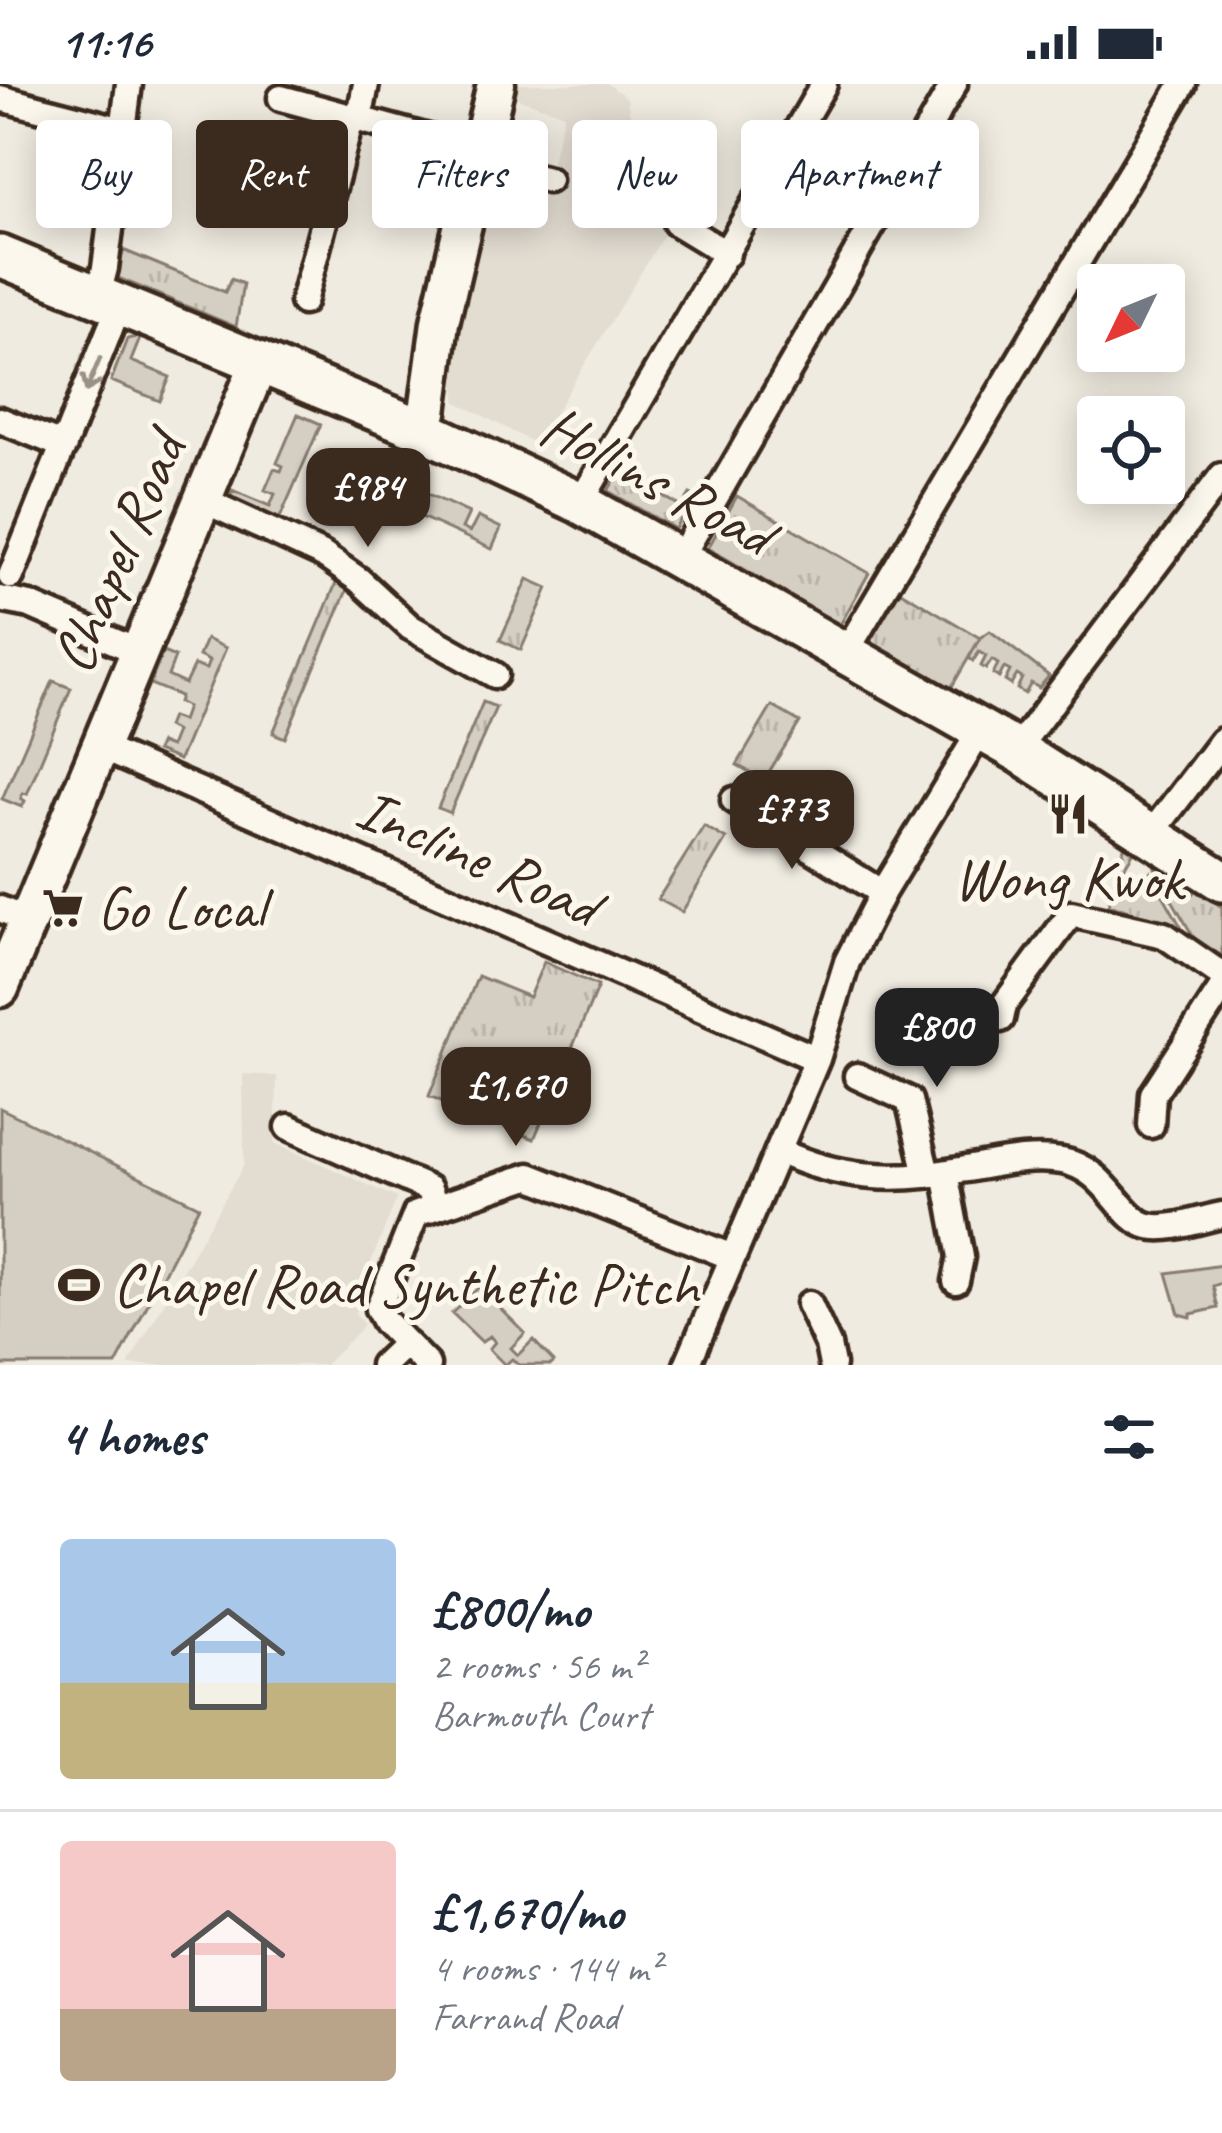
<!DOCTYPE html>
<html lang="en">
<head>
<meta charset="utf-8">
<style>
	body { margin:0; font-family:Caveat,sans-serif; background:#f6f6f7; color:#1f2937; height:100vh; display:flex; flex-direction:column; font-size:45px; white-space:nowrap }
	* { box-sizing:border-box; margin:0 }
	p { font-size:39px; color:#747a83 }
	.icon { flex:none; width:66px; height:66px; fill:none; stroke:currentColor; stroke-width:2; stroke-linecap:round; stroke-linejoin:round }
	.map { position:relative; height:1281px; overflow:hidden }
	.panel { display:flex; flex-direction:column; background:#fff; flex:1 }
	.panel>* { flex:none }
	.top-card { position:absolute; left:36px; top:36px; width:1152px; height:108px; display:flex; gap:24px }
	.needle { width:78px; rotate:227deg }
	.buttons { position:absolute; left:1077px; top:180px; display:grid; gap:24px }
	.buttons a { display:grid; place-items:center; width:108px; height:108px; border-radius:12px; background:#fff; box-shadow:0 6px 30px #0003; font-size:60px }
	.price { position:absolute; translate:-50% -102px; padding:0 27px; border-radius:24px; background:#3b2a1e; color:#fff; font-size:39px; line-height:78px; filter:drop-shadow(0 3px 6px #0008) }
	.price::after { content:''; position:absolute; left:50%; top:72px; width:36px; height:27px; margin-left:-18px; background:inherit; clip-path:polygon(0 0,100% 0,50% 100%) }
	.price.active { background:#222; color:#fff }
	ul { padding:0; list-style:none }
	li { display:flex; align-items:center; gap:36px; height:300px; padding:0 60px }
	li+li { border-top:3px solid #e0e1e3 }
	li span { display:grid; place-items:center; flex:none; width:336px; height:240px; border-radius:12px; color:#555 }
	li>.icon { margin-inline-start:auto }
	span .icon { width:144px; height:144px; fill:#fffc; stroke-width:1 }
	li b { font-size:51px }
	h2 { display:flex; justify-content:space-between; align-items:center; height:144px; padding:0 60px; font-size:51px }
	.chip { padding:0 42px; border-radius:12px; background:#fff; box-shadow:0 6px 30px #0003; font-size:42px; line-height:108px }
	.chip.active { background:#3b2a1e; color:#fff }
	.status { display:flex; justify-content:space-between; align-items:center; height:84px; padding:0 60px; background:#fff; direction:ltr }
	.status svg { height:33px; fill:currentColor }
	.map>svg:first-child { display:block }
	.built { fill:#e2dcd1 }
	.grass { fill:url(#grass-tufts); stroke:#887c70; stroke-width:3 }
	.garden { fill:#d5cec3; stroke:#887c70; stroke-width:3 }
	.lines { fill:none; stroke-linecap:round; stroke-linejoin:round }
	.street-casing { stroke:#3b2a1e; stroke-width:33 }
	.secondary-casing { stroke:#3b2a1e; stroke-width:45 }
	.primary-casing { stroke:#3b2a1e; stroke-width:48 }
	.street { stroke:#fbf7ec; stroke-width:24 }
	.secondary { stroke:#fbf7ec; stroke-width:36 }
	.primary { stroke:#fbf7ec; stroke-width:39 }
	.oneway { stroke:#9b9085 }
	.labels { text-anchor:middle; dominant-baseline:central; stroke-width:10; stroke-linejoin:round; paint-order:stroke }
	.street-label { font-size:60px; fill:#3b2a1e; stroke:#fbf7ec }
	.poi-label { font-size:60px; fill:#3b2a1e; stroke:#fbf7ec; text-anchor:start }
</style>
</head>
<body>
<div class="status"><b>11:16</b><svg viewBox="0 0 49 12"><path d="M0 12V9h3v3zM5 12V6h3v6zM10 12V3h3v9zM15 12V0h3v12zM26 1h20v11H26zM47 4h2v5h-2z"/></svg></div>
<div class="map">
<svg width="1222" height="1281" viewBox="0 0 1222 1281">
	<defs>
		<pattern id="grass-tufts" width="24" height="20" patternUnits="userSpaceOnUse" patternTransform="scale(3)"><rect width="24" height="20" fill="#d5cec3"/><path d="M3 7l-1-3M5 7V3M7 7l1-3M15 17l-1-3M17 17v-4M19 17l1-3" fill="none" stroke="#b8b1a7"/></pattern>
	</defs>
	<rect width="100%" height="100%" fill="#f0ebe0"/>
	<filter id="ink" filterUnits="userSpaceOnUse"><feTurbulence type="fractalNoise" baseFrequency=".00833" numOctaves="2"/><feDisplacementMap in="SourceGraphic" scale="24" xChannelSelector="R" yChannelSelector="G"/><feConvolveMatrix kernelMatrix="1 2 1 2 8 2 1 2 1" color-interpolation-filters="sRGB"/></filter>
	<g filter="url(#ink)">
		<path class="built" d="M517 0H608L627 14 635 59 677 87 664 108 681 123 536 360 457 318 454 297 460 232 494 70 550 83 564 30 514 13Z
			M243 990 277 992 275 1059 397 1114 359 1207 355 1229 364 1241 325 1281H128L244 1081Z"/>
		<path class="grass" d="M123 166 225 208 231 195 243 200 236 243 118 194Z
			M627 374 631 376 625 390 682 423 690 410 694 412 675 445 608 407Z
			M737 412 869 489 840 541 708 464Z
			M528 495 548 504 521 566 500 556Z
			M337 497 347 506 285 654 273 649Z
			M899 506 980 554 950 606 868 558Z
			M483 618 496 623 450 729 438 724Z
			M772 622 800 638 764 696 737 681Z
			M704 742 726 755 682 828 658 815Z
			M1125 760 1135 766 1117 795 1137 807 1150 788 1184 848 1171 839 1108 821Z
			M1154 779 1167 792 1170 789 1178 794 1175 799 1192 810 1196 806 1222 823V872L1194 854 1156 788Z
			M544 878 598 902 534 1055 429 1012 478 892 529 913Z"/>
		<path class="garden" d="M141 252 131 277 170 293 160 317 111 297 127 255Z
			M298 330 321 340 279 436 229 414 232 406 270 422 275 410 265 406 274 385 281 387 283 382 277 379Z
			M394 394 399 397 394 408 400 411 406 400 469 429 462 444 470 448 478 433 501 444 492 465 384 416Z
			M990 547 1049 592 1039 604 1031 599 1025 610 1017 605 1022 594 1017 591 1011 601 1005 597 1010 587 1004 584 999 594 993 590 998 580 992 576 986 585 981 582 986 572 979 568 973 577 969 574 980 554Z
			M206 555 226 564 179 676 156 667 160 659 170 663 176 648 167 643 171 633 182 637 187 623 178 618 180 612 150 600 163 568 175 573 168 592 185 600 194 581 206 585 209 577 199 572Z
			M53 597 71 604 27 710 23 709 21 714 25 717 22 723 2 715Z
			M0 1024 199 1122 116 1281H0Z
			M1222 1181V1199L1213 1202 1218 1224 1191 1230V1233L1179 1230 1167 1189Z
			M479 1203 525 1249 511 1264 518 1271 533 1256 554 1278 551 1281H519L512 1275 505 1281 489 1265 495 1258 490 1252 482 1258 452 1229Z"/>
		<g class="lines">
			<g class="street-casing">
				<path id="street" d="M0 14 123 46
					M281 14 469 65 490 81 548 96
					M676 139 727 170
					M98 211 105 184 129 0
					M303 218 348 46 362 21 366 0
					M0 336 64 362
					M203 416 323 471 359 496 410 543 495 591
					M580 419 824 0
					M681 473 954 0
					M11 492 120 220
					M0 515 30 521 139 568
					M846 568 1183 0
					M99 663 817 975
					M1016 666 1222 392
					M734 716 882 809
					M1151 750 1222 657
					M0 825 29 837
					M1001 935 1004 921 1071 830 1164 851 1222 891
					M857 992 909 1016 927 1090
					M1151 1041 1153 1010 1222 904
					M289 1043 429 1105 436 1123
					M779 1067C838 1095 896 1098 960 1086 993 1081 1028 1071 1062 1077 1108 1085 1119 1135 1149 1142 1170 1147 1201 1135 1222 1131
					M945 1089 961 1173 956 1197
					M809 1220 828 1261 832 1281
					M383 1281 406 1259
					M427 1281 385 1238 378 1225 416 1130 529 1092 732 1173
					M687 1281 817 975 847 878 882 809 981 646"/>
			</g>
			<g class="secondary-casing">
				<path id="secondary" d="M421 345 428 328 440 238 496 0
					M0 904 260 277"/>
			</g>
			<g class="primary-casing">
				<path id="primary" d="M0 172 421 345 580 419 1016 666 1222 797"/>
			</g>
			<use href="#street" class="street"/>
			<use href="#secondary" class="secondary"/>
			<use href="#primary" class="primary"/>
		</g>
		<defs><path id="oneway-shaft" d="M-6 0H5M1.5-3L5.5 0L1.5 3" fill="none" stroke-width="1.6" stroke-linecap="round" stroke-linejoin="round" transform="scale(3)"/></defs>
		<use class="oneway" href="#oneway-shaft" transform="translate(93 291) rotate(113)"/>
	</g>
	<defs>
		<g id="restaurant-bare" transform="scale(3.24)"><path d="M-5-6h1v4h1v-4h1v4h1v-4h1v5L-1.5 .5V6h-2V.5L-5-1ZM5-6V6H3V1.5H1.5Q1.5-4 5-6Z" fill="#3b2a1e" stroke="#fbf7ec" stroke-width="2.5" paint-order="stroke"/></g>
		<g id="supermarket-bare" transform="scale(3.24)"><path d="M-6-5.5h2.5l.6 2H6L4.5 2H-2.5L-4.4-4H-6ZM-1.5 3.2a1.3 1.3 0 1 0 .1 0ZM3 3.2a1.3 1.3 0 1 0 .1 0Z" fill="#3b2a1e" stroke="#fbf7ec" stroke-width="2.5" paint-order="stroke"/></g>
		<g id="stadium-bare" transform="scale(3.24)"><path d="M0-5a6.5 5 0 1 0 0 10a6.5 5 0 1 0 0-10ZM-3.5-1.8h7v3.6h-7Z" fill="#3b2a1e" stroke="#fbf7ec" stroke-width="2.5" paint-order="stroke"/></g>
	</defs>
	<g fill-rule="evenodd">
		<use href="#restaurant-bare" x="1068" y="730"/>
		<use href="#supermarket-bare" x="63" y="824"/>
		<use href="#stadium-bare" x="79" y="1201"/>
	</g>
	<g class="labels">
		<g class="street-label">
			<text transform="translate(657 396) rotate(28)">Hollins Road</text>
			<text transform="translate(118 469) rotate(-67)">Chapel Road</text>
			<text transform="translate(478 773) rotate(24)">Incline Road</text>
		</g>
		<g class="poi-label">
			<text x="1068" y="795" text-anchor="middle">Wong Kwok</text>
			<text x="97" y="824">Go Local</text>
			<text x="113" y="1201">Chapel Road Synthetic Pitch</text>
		</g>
	</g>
</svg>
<div class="buttons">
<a><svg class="needle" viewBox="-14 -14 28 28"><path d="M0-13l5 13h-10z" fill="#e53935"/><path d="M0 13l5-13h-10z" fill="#747a83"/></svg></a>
<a><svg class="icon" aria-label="locate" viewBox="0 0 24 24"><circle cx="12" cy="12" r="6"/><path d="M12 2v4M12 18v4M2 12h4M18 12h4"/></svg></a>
</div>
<b class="price" style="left:368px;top:466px">£984</b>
<b class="price" style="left:792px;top:788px">£773</b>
<b class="price active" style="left:937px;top:1006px">£800</b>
<b class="price" style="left:516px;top:1065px">£1,670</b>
<div class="top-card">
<a class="chip">Buy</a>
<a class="chip active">Rent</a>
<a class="chip">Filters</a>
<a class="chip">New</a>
<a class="chip">Apartment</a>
</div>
</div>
<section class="panel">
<h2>4 homes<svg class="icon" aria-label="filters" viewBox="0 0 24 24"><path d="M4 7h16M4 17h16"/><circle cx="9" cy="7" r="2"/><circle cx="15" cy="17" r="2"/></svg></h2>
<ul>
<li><span style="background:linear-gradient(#a9c7e8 60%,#c2b280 0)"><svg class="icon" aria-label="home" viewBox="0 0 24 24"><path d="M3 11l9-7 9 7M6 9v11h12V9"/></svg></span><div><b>£800/mo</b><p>2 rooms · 56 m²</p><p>Barmouth Court</p></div></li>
<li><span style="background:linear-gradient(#f6c9c9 70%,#b9a48a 0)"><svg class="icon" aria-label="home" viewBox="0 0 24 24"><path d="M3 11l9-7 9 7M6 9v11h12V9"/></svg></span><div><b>£1,670/mo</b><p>4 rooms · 144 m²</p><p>Farrand Road</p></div></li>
</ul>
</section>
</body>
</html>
